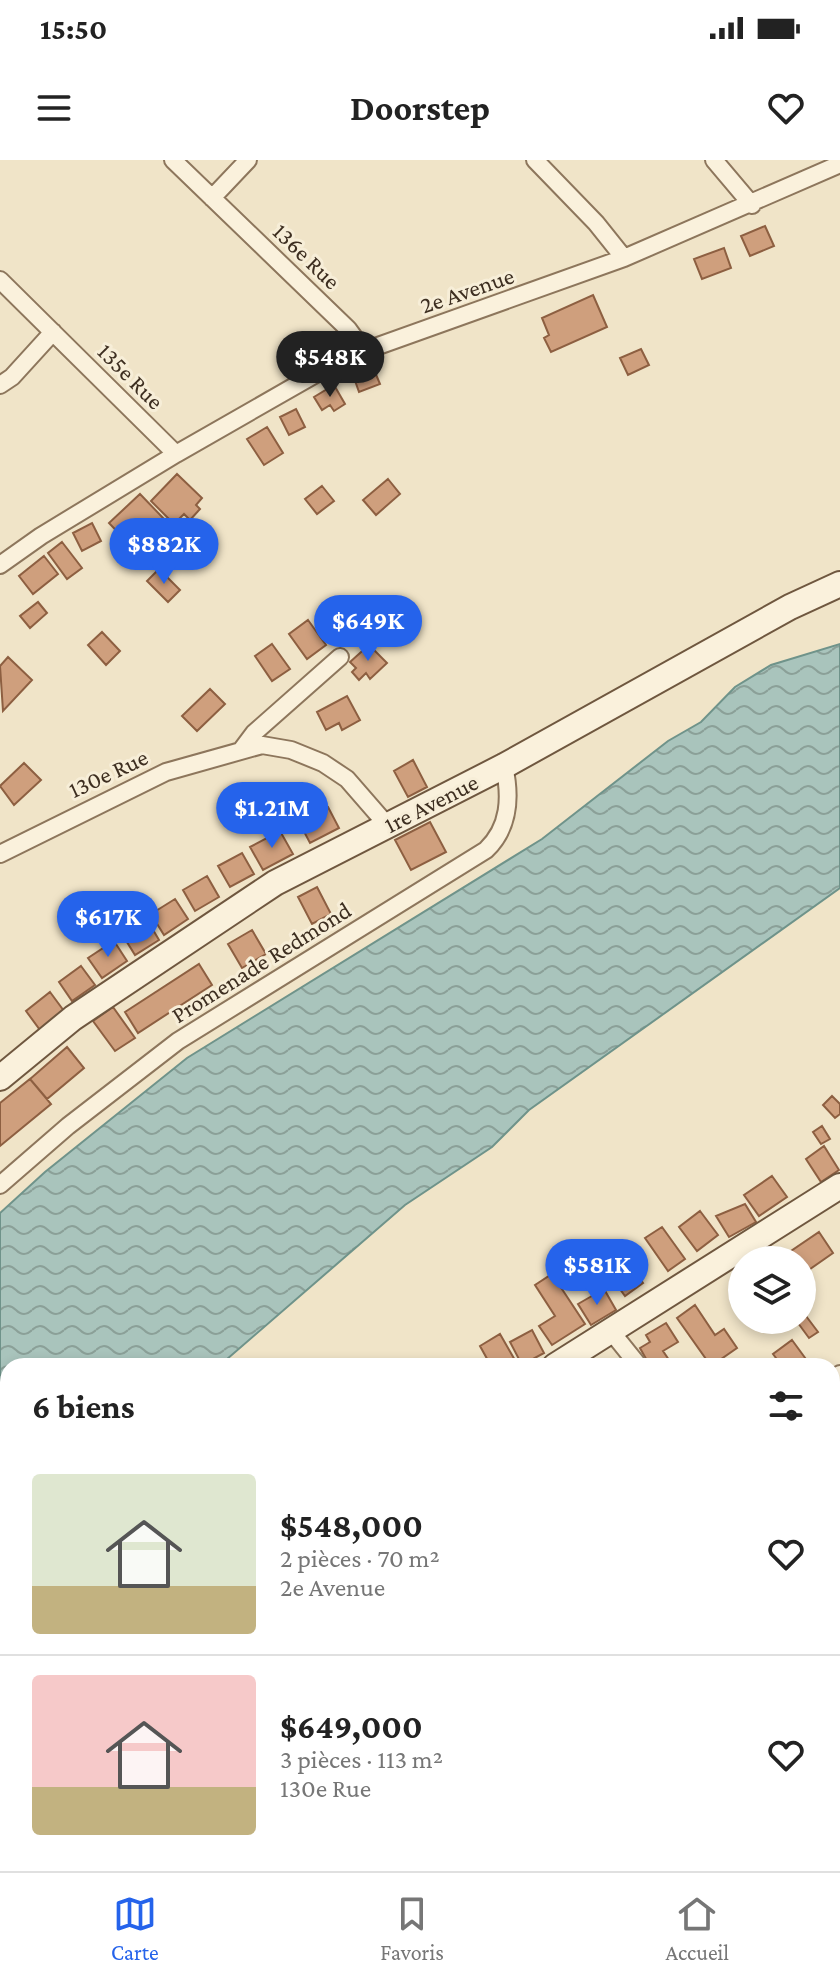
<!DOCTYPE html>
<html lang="fr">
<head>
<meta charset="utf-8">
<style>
	body { margin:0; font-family:"Crimson Pro",serif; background:#f6f6f6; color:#222; height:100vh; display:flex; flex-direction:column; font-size:30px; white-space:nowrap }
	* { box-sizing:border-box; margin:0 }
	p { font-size:26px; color:#767676 }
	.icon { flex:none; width:44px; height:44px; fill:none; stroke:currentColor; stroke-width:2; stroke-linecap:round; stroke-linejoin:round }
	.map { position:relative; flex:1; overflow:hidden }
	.sheet { position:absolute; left:0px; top:1198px; width:840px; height:514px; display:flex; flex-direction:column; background:#fff; border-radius:24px 24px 0 0; box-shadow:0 4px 12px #0003 }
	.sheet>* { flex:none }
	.buttons { position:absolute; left:728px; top:1086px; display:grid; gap:16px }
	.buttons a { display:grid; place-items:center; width:88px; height:88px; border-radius:50%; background:#fff; box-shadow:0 4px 12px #0003; font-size:40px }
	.price { position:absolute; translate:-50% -68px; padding:0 18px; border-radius:28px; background:#2563eb; color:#fff; font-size:26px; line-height:52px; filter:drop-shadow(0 2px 4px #0008) }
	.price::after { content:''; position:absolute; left:50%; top:48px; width:24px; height:18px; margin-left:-12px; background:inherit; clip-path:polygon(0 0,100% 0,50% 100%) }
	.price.active { background:#222; color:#fff }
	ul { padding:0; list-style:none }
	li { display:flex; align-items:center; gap:24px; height:200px; padding:0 32px }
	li+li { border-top:2px solid #e0e0e0 }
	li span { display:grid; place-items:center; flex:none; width:224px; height:160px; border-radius:8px; color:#555 }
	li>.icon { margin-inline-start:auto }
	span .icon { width:96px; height:96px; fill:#fffc; stroke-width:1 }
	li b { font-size:34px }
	h2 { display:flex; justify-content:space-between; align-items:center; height:96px; padding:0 32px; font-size:34px }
	.status { display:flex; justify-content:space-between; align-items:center; height:56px; padding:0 40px; background:#fff; direction:ltr }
	.status svg { height:22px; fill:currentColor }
	header { display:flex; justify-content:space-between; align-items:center; height:104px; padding:0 32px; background:#fff; font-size:36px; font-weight:700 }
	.dock { display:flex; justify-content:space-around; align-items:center; height:112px; border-top:2px solid #e0e0e0; background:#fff; font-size:22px; color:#767676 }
	.dock a { display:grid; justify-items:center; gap:4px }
	.dock .active { color:#2563eb }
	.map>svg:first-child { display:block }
	.water { fill:url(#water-waves); stroke:#6f938a; stroke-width:2 }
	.building { fill:#cf9f7d; stroke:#8d5f41; stroke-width:2 }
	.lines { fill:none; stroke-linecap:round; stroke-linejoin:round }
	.street-casing { stroke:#8d765c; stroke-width:20 }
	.secondary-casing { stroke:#6f573f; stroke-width:28 }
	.street { stroke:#faf1dc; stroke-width:16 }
	.secondary { stroke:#faf1dc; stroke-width:24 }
	.labels { text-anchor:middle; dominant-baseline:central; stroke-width:6; stroke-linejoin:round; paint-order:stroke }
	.street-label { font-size:24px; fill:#3d2e20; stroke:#f7eed8 }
</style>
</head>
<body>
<div class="status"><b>15:50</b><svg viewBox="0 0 49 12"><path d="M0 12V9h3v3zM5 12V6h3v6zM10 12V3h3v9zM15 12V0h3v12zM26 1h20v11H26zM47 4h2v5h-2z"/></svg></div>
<header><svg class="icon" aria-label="menu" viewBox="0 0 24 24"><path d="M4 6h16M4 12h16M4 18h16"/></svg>Doorstep<svg class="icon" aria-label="heart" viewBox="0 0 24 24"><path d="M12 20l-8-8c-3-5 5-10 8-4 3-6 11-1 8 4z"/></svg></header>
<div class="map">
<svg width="840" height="1711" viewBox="0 0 840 1711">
	<defs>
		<pattern id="water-waves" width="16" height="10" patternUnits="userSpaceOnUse" patternTransform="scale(2)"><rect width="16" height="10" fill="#a9c4bc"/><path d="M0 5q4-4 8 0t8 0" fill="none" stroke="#8ba098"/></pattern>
	</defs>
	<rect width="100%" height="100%" fill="#f0e4c8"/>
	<path class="water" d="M840 484V728L529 950 492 987 405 1045 219 1206H8V1436L0 1443V1053L45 1012 187 898 542 679 668 581 701 562 735 527 771 505Z"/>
	<path class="building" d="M765 66 774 86 750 96 741 76Z
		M724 88 731 108 702 119 694 99Z
		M593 135 607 167 551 192 544 178 549 175 542 158Z
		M641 189 649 205 628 215 620 198Z
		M372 205 380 224 359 232 352 212Z
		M334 225 345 244 334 251 330 245 322 250 314 237Z
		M296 249 305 267 289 275 280 257Z
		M267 267 283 293 264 305 247 279Z
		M177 314 202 338 196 345 200 349 190 360 184 354 174 364 151 341Z
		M388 319 400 334 376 355 363 340Z
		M322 326 334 341 317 354 305 339Z
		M140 334 165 360 155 369 162 376 151 386 143 377 132 387 109 363Z
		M92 363 101 381 82 391 73 373Z
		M62 382 82 408 67 419 48 393Z
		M44 396 58 414 33 434 19 416Z
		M159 409 180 430 168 442 147 421Z
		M38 442 47 453 30 468 20 456Z
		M308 460 326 485 307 499 289 474Z
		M102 472 120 491 106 505 88 485Z
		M272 484 290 509 272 521 255 496Z
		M369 485 387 503 370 519 366 513 359 520 352 512 356 508 350 502Z
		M8 497 32 520 3 551 0 506Z
		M210 529 225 544 197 571 182 556Z
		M347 536 360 560 342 570 339 563 326 570 317 552Z
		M413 600 427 627 408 637 394 611Z
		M24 603 41 620 14 645 0 626Z
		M328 647 339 668 310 683 299 662Z
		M430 662 446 692 411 710 395 680Z
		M280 671 293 694 263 710 250 687Z
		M242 693 254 714 230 727 218 706Z
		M207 716 219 737 195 751 183 730Z
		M317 727 331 754 312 764 298 737Z
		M175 739 188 759 164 775 151 754Z
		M146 758 159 780 135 795 122 774Z
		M252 770 266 794 242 808 228 784Z
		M114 781 127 801 102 818 88 798Z
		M199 804 212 825 138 873 125 852Z
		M81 806 95 825 72 841 59 822Z
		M50 832 64 851 40 870 26 851Z
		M113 847 135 878 115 891 93 861Z
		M67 887 84 908 47 939 30 919Z
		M30 919 51 944 0 986V943Z
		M832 936 840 944V954L835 958 823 945Z
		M822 966 830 979 821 984 813 972Z
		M824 986 839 1010 821 1022 806 999Z
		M772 1016 787 1037 759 1056 744 1035Z
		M745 1044 756 1062 729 1077 716 1056Z
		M700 1051 718 1075 697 1091 679 1067Z
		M662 1067 685 1099 668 1111 645 1078Z
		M819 1072 833 1093 803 1114 802 1100H793L788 1093Z
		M620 1091 643 1123 625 1136 602 1104Z
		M563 1102 575 1121 564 1128 553 1109Z
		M552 1114 585 1164 552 1185 539 1166 555 1156 535 1125Z
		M604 1129 616 1150 591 1165 578 1144Z
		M695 1145 715 1175 724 1169 737 1188 711 1206 677 1158Z
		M806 1156 818 1172 809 1178 798 1163Z
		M666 1163 678 1182 663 1191 669 1200 650 1206 640 1188 650 1182 646 1175Z
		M532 1170 544 1193 522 1205 510 1182Z
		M500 1174 516 1202 509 1206H491L480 1186Z
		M792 1180 811 1206H782L773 1194Z
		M832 1585 840 1593V1606L832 1613Z
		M3 1650 8 1659V1678L0 1682V1652Z
		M18 1704H39L43 1711H16L14 1706Z
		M489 1704H509L517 1711H483Z
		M619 1704H637L643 1711H611Z
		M776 1704H802L808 1711H781Z
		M281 1705 316 1704 317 1705 311 1711H288Z"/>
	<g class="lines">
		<g class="street-casing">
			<path id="street" d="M173 0 348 169 364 191
				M535 0 596 63 624 98
				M714 0 752 45
				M212 38 248 0
				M0 120 176 294
				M0 225 12 217 53 172
				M0 405 41 376 176 294 321 211 364 191 624 98 840 4
				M242 589 254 573 340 497
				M0 694 166 612 262 585 291 590 323 603 347 619 387 665
				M0 1025 68 966 178 881 486 690C510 667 511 637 504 606
				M610 1170 639 1206
				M832 1220 840 1214
				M832 1238 840 1246
				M832 1414 840 1422
				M832 1641 840 1634
				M450 1704 457 1711
				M653 1704 661 1711
				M333 1711 338 1704
				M758 1711 766 1704"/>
		</g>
		<g class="secondary-casing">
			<path id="secondary" d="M0 918 73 858 275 723 504 606 790 447 840 424
				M555 1206 840 1026
				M0 1699 8 1694"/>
		</g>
		<use href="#street" class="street"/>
		<use href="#secondary" class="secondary"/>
	</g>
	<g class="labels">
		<g class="street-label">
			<text transform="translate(307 96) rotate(44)">136e Rue</text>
			<text transform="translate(467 130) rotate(-19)">2e Avenue</text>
			<text transform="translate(131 216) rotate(45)">135e Rue</text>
			<text transform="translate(108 613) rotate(-25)">130e Rue</text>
			<text transform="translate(431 643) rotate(-27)">1re Avenue</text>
			<text transform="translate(261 802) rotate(-32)">Promenade Redmond</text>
		</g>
	</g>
</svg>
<div class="buttons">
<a><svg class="icon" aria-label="layers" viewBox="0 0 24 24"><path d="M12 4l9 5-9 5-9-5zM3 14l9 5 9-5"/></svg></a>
</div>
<b class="price active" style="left:330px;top:239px">$548K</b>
<b class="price" style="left:164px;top:426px">$882K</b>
<b class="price" style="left:368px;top:503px">$649K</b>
<b class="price" style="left:272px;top:690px">$1.21M</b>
<b class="price" style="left:108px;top:799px">$617K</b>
<b class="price" style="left:597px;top:1147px">$581K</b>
<section class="sheet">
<h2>6 biens<svg class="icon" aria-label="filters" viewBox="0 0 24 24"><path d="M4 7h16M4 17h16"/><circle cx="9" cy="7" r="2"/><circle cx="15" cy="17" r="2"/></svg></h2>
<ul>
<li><span style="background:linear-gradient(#dfe7d0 70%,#c2b280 0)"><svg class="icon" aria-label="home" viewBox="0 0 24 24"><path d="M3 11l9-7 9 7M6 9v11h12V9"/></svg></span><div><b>$548,000</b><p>2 pièces · 70 m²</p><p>2e Avenue</p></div><svg class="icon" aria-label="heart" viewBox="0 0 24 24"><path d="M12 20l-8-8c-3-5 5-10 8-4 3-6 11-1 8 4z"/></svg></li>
<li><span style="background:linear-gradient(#f6c9c9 70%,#c2b280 0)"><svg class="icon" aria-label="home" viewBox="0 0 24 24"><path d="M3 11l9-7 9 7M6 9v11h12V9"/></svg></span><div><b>$649,000</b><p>3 pièces · 113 m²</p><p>130e Rue</p></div><svg class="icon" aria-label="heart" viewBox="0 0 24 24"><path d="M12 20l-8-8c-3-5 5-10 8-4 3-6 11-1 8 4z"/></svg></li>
</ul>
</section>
</div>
<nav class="dock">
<a class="active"><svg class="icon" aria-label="map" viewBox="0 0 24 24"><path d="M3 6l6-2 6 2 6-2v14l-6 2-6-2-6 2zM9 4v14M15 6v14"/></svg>Carte</a>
<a><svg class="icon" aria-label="saved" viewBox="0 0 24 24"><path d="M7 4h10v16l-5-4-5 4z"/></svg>Favoris</a>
<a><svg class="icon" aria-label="home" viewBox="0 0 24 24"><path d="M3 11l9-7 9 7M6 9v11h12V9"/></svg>Accueil</a>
</nav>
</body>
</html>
